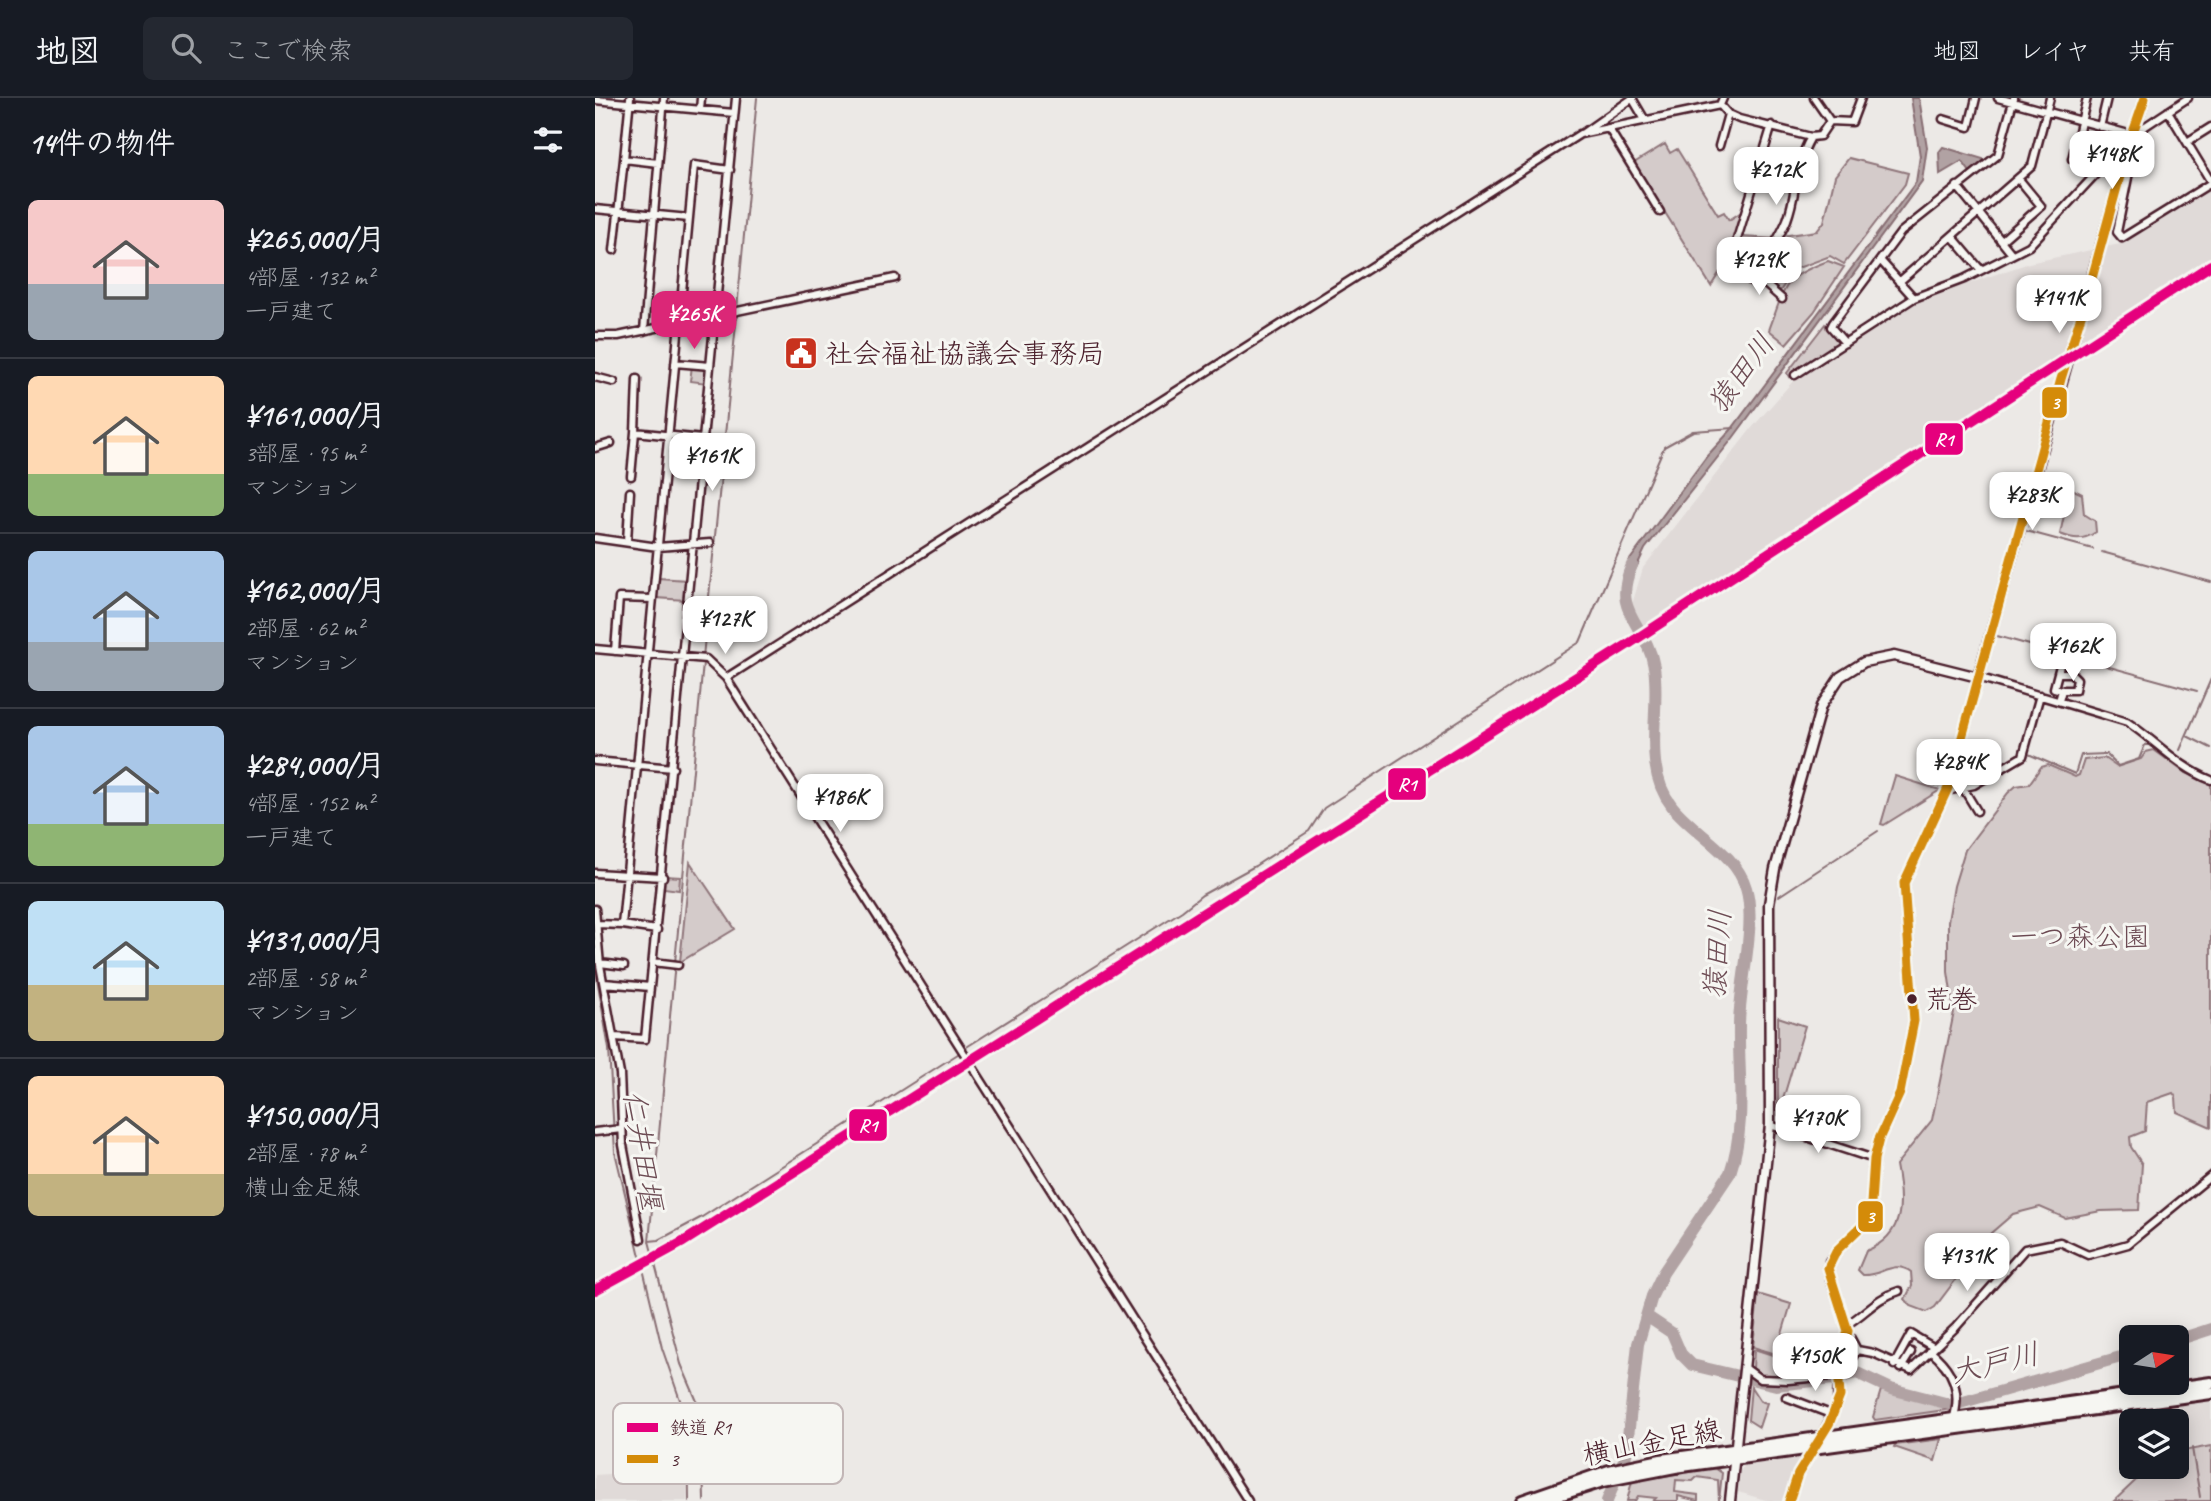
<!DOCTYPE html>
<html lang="ja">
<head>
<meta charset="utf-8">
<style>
	body { margin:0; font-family:Caveat,"Klee One",sans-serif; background:#242831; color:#f1f3f6; height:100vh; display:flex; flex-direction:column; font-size:26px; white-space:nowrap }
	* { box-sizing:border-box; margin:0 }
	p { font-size:23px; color:#9ea1a6 }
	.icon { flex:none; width:38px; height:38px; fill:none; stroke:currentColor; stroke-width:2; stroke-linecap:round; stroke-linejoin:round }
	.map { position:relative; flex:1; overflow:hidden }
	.panel { display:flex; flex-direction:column; background:#171b24; width:595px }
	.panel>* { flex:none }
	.needle { width:46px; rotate:78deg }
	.tools { position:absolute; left:1524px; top:1227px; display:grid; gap:14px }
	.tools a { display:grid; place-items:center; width:70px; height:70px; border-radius:10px; background:#171b24; box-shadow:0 4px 18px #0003; font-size:35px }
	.price { position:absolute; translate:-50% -60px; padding:0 16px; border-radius:14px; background:#fff; color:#222; font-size:23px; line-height:46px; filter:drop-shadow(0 2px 4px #0008) }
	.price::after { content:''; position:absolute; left:50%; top:42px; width:21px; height:16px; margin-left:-10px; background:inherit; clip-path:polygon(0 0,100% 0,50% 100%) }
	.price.on { background:#db2777; color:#fff }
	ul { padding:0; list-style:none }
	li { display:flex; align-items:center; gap:21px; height:175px; padding:0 28px }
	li+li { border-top:2px solid #363941 }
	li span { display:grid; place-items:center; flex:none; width:196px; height:140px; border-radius:10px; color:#555 }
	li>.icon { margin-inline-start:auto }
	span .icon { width:84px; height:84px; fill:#fffc; stroke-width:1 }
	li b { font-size:30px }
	h2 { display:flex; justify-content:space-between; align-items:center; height:84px; padding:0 28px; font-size:30px }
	header { display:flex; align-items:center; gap:42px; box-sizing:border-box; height:98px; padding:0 35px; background:#171b24; border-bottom:2px solid #363941 }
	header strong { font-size:33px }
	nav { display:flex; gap:38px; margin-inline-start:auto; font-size:24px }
	.search { width:490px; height:63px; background:#242831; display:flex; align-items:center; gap:18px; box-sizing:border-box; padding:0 24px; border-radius:10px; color:#9ea1a6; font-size:26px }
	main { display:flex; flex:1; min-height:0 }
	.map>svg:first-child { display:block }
	.built { fill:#e0dad8 }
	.green { fill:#d4cbca; stroke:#8f757a; stroke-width:2 }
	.water { fill:#b1a2a3; stroke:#886e73; stroke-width:2 }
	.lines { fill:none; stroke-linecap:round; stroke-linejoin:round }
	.stream { stroke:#886e73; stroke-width:2 }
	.river { stroke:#b1a2a3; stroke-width:12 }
	.minor-casing { stroke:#4a1f2b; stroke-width:11 }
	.tertiary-casing { stroke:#4a1f2b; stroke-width:13 }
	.primary-casing { stroke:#4a1f2b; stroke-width:16 }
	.minor { stroke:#f6f6f2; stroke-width:6 }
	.tertiary { stroke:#f6f6f2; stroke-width:8 }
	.primary { stroke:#f6f6f2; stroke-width:10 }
	.bus-1-casing { stroke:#f6f6f2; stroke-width:14 }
	.bus-1 { stroke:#d48b09; stroke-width:9 }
	.rail-1-casing { stroke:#f6f6f2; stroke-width:16 }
	.rail-1 { stroke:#e5007d; stroke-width:10 }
	.bus-dot { fill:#4a1f2b; stroke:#f6f6f2; stroke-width:2.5 }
	.labels { text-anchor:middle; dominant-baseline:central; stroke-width:6; stroke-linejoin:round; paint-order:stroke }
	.bus-label { font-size:26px; fill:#4a1f2b; stroke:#f6f6f2; text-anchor:start }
	.poi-label { font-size:28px; fill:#4a1f2b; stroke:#f6f6f2; text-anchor:start }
	.park-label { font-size:28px; fill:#6c4a53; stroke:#f6f6f2 }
	.street-label { font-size:28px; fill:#4a1f2b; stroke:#f6f6f2 }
	.water-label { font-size:30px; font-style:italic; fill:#6e4d55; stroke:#f6f6f2 }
	.key { fill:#f6f6f2; stroke:#c2b6b6; stroke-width:2 }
	.key-label { font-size:19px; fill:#4a1f2b }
	.line-badge { stroke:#f6f6f2; stroke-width:2.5 }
	.badge-label { font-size:19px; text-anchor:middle; font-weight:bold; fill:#fff }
</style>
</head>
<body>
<header>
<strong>地図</strong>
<div class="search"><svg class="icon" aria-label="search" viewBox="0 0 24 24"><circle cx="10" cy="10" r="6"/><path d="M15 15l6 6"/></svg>ここで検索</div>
<nav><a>地図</a><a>レイヤ</a><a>共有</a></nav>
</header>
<main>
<section class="panel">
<h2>14件の物件<svg class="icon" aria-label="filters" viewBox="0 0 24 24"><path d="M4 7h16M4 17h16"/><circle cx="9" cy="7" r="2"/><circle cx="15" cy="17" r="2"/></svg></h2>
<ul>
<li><span style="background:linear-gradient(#f6c9c9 60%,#9aa5b1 0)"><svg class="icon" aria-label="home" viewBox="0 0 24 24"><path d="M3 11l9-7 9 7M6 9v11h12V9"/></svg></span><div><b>¥265,000/月</b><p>4部屋 · 132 m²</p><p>一戸建て</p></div></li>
<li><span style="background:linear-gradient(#ffd9b3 70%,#8fb573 0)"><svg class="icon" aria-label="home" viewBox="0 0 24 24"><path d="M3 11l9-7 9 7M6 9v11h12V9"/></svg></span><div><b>¥161,000/月</b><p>3部屋 · 95 m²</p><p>マンション</p></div></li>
<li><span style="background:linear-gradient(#a9c7e8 65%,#9aa5b1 0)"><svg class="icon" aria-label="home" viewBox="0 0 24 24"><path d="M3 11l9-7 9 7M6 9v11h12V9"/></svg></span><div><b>¥162,000/月</b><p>2部屋 · 62 m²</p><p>マンション</p></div></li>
<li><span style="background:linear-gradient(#a9c7e8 70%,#8fb573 0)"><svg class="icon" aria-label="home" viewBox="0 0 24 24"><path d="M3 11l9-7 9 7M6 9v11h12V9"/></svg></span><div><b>¥284,000/月</b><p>4部屋 · 152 m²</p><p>一戸建て</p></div></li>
<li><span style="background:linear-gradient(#bfe0f5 60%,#c2b280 0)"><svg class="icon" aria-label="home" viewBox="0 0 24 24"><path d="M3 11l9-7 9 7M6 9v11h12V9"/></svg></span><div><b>¥131,000/月</b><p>2部屋 · 58 m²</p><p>マンション</p></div></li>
<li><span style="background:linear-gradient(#ffd9b3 70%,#c2b280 0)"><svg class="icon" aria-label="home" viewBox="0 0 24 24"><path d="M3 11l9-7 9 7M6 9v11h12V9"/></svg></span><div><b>¥150,000/月</b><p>2部屋 · 78 m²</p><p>横山金足線</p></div></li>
</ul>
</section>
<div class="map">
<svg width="1616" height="1403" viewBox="0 0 1616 1403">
	<rect width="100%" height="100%" fill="#ece9e6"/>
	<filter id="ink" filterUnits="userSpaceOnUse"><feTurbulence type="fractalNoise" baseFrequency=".0143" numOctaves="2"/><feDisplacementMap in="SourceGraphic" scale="14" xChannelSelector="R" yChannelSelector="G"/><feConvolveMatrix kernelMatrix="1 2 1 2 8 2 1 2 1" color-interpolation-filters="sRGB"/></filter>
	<g filter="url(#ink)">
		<path class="built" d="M1616 90V169L1054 539 1035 513 1048 470 1156 331 1199 282 1322 203 1434 165 1525 146Z
			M1616 1301V1347L1582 1351V1323H1541L1539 1311Z
			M85 1320 89 1322 92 1345V1403H0V1377L29 1375 26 1323Z
			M1208 1360 1189 1403H1174L1143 1394 1145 1373 1150 1367Z"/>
		<path class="green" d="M1070 46 1075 55 1082 51 1123 117 1129 114 1134 122 1148 113 1136 156 1116 188 1039 65Z
			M1254 60 1313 75 1310 86 1249 166 1235 158 1200 171 1185 193 1163 176 1187 138 1222 133 1229 124 1240 78Z
			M1147 139 1179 141 1157 176C1143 167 1142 154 1147 139Z
			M1233 163 1249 169 1219 214 1191 246 1174 232C1191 188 1186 180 1233 163Z
			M1230 226 1242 241V247L1194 279 1192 275Z
			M97 268 114 270 112 285 95 283Z
			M1475 390 1487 396 1489 416 1500 423 1501 434C1488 443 1478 441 1465 436Z
			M63 480 92 482 90 502 61 500Z
			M1559 652 1589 674 1616 685V1029L1582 1014 1581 999 1578 995 1552 1004 1550 1033 1535 1039 1536 1049 1547 1066 1544 1112 1506 1113 1470 1120 1445 1109 1418 1116 1396 1135 1340 1209 1332 1214 1316 1208 1310 1201 1317 1188 1316 1174C1299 1161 1284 1179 1268 1177L1263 1172 1271 1153C1311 1136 1308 1104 1301 1067L1337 1022 1359 914 1353 874V823L1359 788 1370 752 1413 695 1421 688 1434 686 1446 669 1453 667 1480 679 1484 677 1489 662 1509 660 1522 669 1546 661 1551 654Z
			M1300 678 1345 692 1289 727 1286 726Z
			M95 764 140 831 85 864Z
			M70 778 85 779 84 792 69 790Z
			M1183 919 1210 928 1183 1018Z
			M1163 1196 1196 1206 1181 1256 1158 1249Z
			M1159 1251 1206 1266 1202 1278 1166 1277 1158 1270Z
			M1156 1289 1165 1303 1172 1305 1164 1329 1153 1322Z
			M1286 1292 1356 1310 1357 1311 1280 1322 1278 1319Z
			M1346 1341 1340 1363 1299 1349 1300 1347Z
			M1616 1348V1403H1519L1555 1369 1582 1368V1354Z
			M1120 1370 1127 1375 1124 1403 1123 1382 1102 1379 1098 1383 1081 1382 1080 1394 1103 1397V1403L1083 1398V1403H1058L1061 1400 1043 1398 1040 1403H1032L1037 1383Z"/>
		<path class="water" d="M1316 0H1324L1332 49 1327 83 1138 340 1050 451 1032 489 1034 463 1112 358 1136 332 1321 84 1325 58Z
			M1348 49 1388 61 1389 64 1375 74 1367 63 1345 76 1344 54Z"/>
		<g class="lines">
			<path class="stream" d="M142 211 162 0
				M1520 235 1616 174
				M1431 433 1498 451
				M1507 454 1616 484
				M1402 538 1602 593
				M108 559 142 216
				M108 565 54 1143 86 1266 107 1315 109 1403
				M1592 638 1616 650
				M1585 652 1616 581
				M1431 655 1480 676 1486 657 1511 656 1523 668 1544 661 1550 647H1554
				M1184 798 1283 733
				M1154 803H1157
				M0 868 14 951 20 1054 67 1250 93 1325 94 1403
				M370 950 587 813 607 797 660 768 714 733 729 710 985 544 1069 349 1098 333 1139 330
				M54 1143 64 1142 107 1119 366 954
				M1597 1350 1605 1399"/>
			<path class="river" d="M1053 1219 1077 1235 1086 1256 1097 1267 1181 1287 1238 1281 1262 1275 1296 1291 1358 1307 1536 1256
				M1582 1242 1616 1231
				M1012 1403 1031 1357 1043 1246 1057 1198 1068 1175 1135 1075C1152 1024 1143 979 1144 928 1144 888 1162 826 1151 790 1141 755 1099 736 1077 708 1046 669 1066 614 1059 569 1052 525 1015 516 1037 467"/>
			<g class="minor-casing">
				<path id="minor" d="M35 0 29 61 63 65
					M1037 0 1050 22
					M1219 0 1235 23
					M1403 0 1537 37 1593 0
					M1492 0 1477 61 1506 71
					M0 2 139 15
					M1125 7 1133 16 1144 21 1216 39 1225 38 1235 23 1257 24 1266 0
					M105 12 106 0
					M1573 13 1616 84
					M1348 21 1374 29 1381 0
					M1505 29 1512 0
					M1014 31 1065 114
					M1539 33 1541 40 1522 134 1527 140 1616 85
					M988 35 1038 0
					M1592 44 1616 29
					M1124 48 1133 16
					M1362 88 1416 155
					M0 111 94 120
					M1357 138 1385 171
					M1406 143 1446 108 1423 80
					M19 152 29 61
					M1285 162 1319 200
					M1160 177 1187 201
					M1157 181 1144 165 1139 151 1177 27
					M1156 183C1168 163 1183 144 1192 122 1203 93 1198 70 1216 39
					M1304 184 1437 68 1455 0
					M49 233 69 0
					M0 238H23L300 180
					M1250 245 1236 229 1238 225 1306 134 1403 57 1419 0
					M80 265 115 268
					M1200 277 1319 200 1369 181 1434 148 1523 52 1533 49
					M0 279 19 284
					M42 281 40 334 108 341
					M0 350 16 345
					M36 378 40 334
					M0 440 63 449 115 445
					M32 443 35 394
					M0 551 111 561 131 580 653 1403
					M20 553 24 500 57 501
					M1463 575H1476L1482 581 1480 592H1467
					M131 580 985 36 1125 7 1128 0
					M1464 603 1467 592 1459 590 1467 560
					M0 663 78 670
					M1368 690 1382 713
					M1352 693 1379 687 1428 658 1445 597
					M0 775 68 779
					M0 811 5 867 25 976 28 1047 46 1141
					M2 826 27 827
					M62 832 27 827 99 67 135 72
					M58 864 83 867
					M5 865 29 868
					M9 885 55 889
					M20 939 50 941 141 0
					M1175 1027 1279 1061
					M0 1034 27 1031
					M1251 1227C1272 1215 1280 1200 1304 1193
					M1253 1235 1262 1252 1278 1255 1316 1272 1361 1229 1430 1151 1465 1144 1493 1157 1533 1146 1616 1078
					M1335 1253C1359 1272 1367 1294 1358 1322
					M1299 1267 1316 1236 1338 1249
					M1150 1270 1165 1281 1193 1282 1235 1278 1250 1272 1262 1252
					M1306 1270 1316 1254
					M1191 1299 1238 1317
					M1528 1308 1536 1329
					M1224 1341 1242 1308 1243 1269 1253 1233 1235 1181 1234 1163 1242 1152 1275 1120 1279 1061 1284 1041 1305 995 1319 923 1309 785 1353 690 1383 579 1532 624C1561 643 1583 669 1616 682
					M1194 1403 1203 1376 1218 1350"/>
			</g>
			<g class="tertiary-casing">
				<path id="tertiary" d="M1539 33 1550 0
					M1135 1403 1175 1027 1174 806 1180 771 1226 608 1245 579 1269 564 1299 558 1383 579 1537 37"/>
			</g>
			<g class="primary-casing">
				<path id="primary" d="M927 1403 1014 1373 1066 1362 1616 1285
					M945 1403 1008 1383 1080 1369 1616 1295"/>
			</g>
			<use href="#minor" class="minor"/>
			<use href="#tertiary" class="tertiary"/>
			<use href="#primary" class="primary"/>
			<g class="bus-1-casing">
				<path id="bus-1" d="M1194 1403 1203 1376 1234 1326 1245 1298 1243 1269 1253 1233 1233 1170 1242 1152 1275 1120 1279 1061 1284 1041 1305 995 1319 923 1309 785 1353 690 1466 281 1491 202 1533 49 1550 0"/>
			</g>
			<use href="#bus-1" class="bus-1"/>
			<g class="rail-1-casing">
				<path id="rail-1" d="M0 1192 88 1144 1032 547 1616 167"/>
			</g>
			<use href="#rail-1" class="rail-1"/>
		</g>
	</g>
	<defs>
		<g id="civic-square" transform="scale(1.75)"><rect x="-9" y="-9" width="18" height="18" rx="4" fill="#c8321e" stroke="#f6f6f2"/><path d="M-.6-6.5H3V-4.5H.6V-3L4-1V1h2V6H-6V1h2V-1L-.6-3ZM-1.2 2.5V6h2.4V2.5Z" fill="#fff"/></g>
	</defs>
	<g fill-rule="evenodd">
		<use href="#civic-square" x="206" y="255"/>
	</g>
	<circle class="bus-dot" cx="1317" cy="901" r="6"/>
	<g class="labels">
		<g class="bus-label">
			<text x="1330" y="901">荒巻</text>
		</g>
		<g class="poi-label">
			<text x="230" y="255">社会福祉協議会事務局</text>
		</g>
		<g class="park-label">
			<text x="1485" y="838">一つ森公園</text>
		</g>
		<g class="street-label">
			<text transform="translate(1057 1344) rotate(-11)">横山金足線</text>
		</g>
		<g class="water-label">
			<text transform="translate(1146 275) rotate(-53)">猿田川</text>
			<text transform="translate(1122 856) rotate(-86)">猿田川</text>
			<text transform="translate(48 1052) rotate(81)">仁井田堰</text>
			<text transform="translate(1400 1265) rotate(-13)">大戸川</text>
		</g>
	</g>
	<rect x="18" y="1305" width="230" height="81" rx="10" class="key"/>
	<rect x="32" y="1325" width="31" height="9" fill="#e5007d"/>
	<rect x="32" y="1357" width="31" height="8" fill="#d48b09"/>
	<g class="key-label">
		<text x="75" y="1336">鉄道 R1</text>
		<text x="75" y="1368">3</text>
	</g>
	<g class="line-badge">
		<rect x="1446" y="288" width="27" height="33" rx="7" fill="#d48b09"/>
		<rect x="1329" y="324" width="40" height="34" rx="7" fill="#e5007d"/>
		<rect x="792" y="669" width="40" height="34" rx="7" fill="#e5007d"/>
		<rect x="253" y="1010" width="40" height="34" rx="7" fill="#e5007d"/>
		<rect x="1262" y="1102" width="27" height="33" rx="7" fill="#d48b09"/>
	</g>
	<g class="badge-label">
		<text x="1460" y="311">3</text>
		<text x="1349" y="348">R1</text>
		<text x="812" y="693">R1</text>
		<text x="273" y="1034">R1</text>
		<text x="1275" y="1125">3</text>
	</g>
</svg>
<div class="tools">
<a><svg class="needle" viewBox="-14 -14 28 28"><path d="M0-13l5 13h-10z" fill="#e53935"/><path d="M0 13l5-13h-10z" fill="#9ea1a6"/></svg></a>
<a><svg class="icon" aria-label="layers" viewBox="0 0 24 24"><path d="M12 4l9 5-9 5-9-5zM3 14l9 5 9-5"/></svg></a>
</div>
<b class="price" style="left:1517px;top:93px">¥148K</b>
<b class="price" style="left:1181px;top:109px">¥212K</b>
<b class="price" style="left:1164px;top:199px">¥129K</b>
<b class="price" style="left:1464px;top:237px">¥141K</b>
<b class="price on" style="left:99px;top:253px">¥265K</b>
<b class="price" style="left:117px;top:395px">¥161K</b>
<b class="price" style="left:1437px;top:434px">¥283K</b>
<b class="price" style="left:130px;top:558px">¥127K</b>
<b class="price" style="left:1478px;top:585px">¥162K</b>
<b class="price" style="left:1364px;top:701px">¥284K</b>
<b class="price" style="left:245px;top:736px">¥186K</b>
<b class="price" style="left:1223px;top:1057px">¥170K</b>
<b class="price" style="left:1372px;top:1195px">¥131K</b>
<b class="price" style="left:1220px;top:1295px">¥150K</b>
</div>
</main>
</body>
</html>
